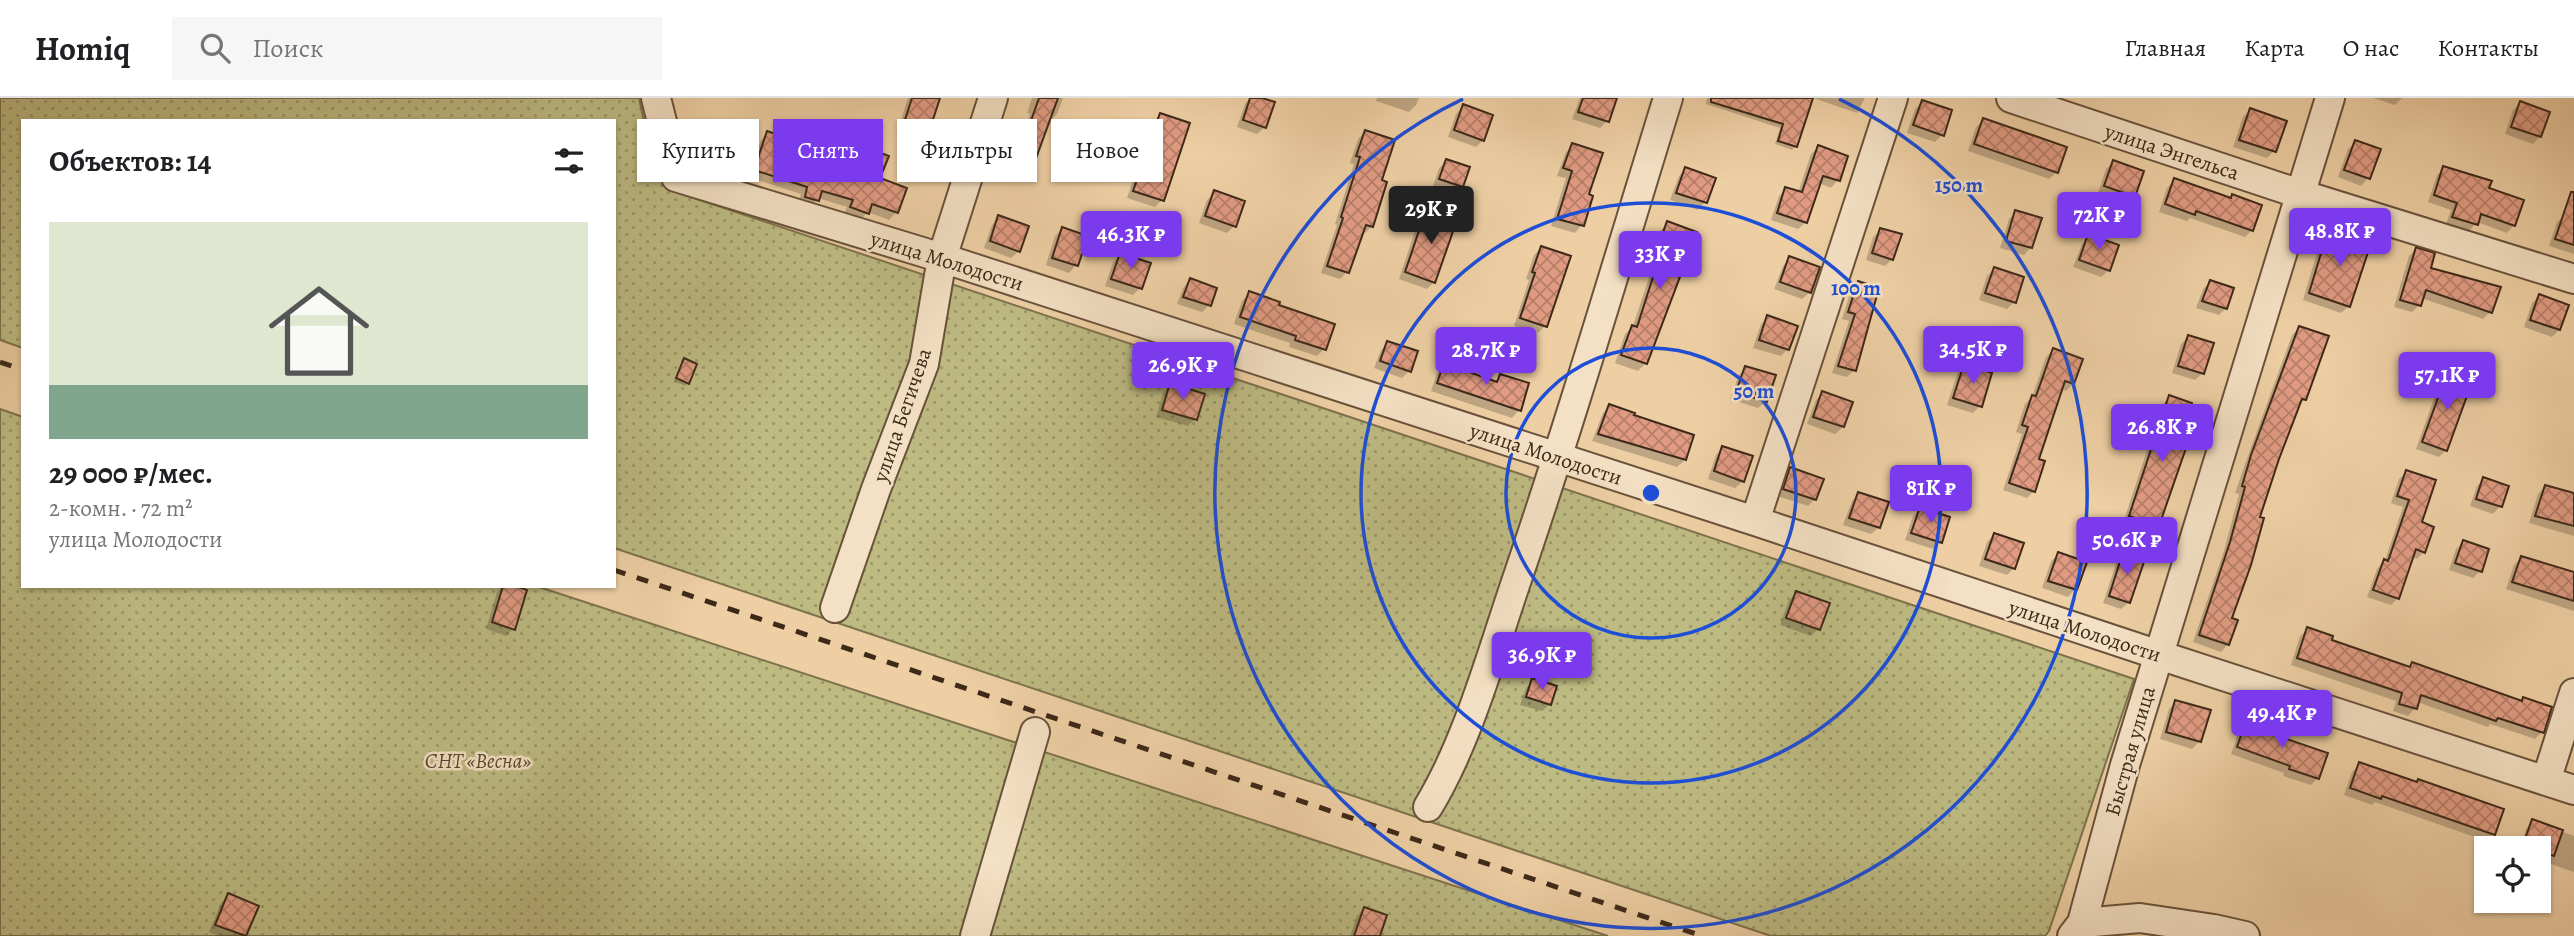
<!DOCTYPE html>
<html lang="ru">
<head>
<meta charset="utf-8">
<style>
	body { margin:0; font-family:Alegreya,serif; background:#f6f6f6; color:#202124; height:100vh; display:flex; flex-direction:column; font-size:26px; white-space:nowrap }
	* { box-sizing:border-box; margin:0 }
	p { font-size:23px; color:#757577 }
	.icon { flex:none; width:38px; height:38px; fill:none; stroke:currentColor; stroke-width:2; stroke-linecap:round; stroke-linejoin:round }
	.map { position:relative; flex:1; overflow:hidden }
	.sheet { position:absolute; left:21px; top:21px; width:595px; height:469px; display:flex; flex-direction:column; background:#fff; border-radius:0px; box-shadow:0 2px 5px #0004 }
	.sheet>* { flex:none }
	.hud { position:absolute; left:637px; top:21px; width:665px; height:63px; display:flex; gap:14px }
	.fabs { position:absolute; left:2474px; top:738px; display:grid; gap:14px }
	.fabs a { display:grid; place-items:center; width:77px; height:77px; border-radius:0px; background:#fff; box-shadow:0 2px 5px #0004; font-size:35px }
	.price { position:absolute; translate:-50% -60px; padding:0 16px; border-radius:7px; background:#7c3aed; color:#fff; font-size:23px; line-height:46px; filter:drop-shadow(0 2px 4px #0008) }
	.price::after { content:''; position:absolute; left:50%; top:42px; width:21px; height:16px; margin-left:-10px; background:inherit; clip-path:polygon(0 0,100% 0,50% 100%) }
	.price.active { background:#222; color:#fff }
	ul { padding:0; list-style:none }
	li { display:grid; align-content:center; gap:14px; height:371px; padding:0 28px }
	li+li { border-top:2px solid #e0e0e0 }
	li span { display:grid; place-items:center; height:217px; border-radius:0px; color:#555 }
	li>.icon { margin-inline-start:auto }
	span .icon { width:126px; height:126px; fill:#fffc; stroke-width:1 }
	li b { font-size:30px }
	h2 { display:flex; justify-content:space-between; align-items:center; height:84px; padding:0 28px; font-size:30px }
	.pill { padding:0 24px; border-radius:0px; background:#fff; box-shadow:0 2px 5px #0004; font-size:24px; line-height:63px }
	.pill.active { background:#7c3aed; color:#fff }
	header { display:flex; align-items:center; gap:42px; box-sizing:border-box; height:98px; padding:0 35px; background:#fff; border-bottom:2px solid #e0e0e0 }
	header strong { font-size:33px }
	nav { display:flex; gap:38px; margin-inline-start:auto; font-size:24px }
	.search { width:490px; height:63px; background:#f6f6f6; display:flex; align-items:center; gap:18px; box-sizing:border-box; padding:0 24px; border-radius:0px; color:#757577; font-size:26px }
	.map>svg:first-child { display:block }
	.garden { fill:url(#garden-dots); stroke:#7d724d; stroke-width:2 }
	.shadow { fill:#0003 }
	.building { fill:url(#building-cross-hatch); stroke:#3d2918; stroke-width:2 }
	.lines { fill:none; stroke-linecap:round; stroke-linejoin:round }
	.minor-casing { stroke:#69523b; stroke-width:32 }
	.minor { stroke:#f4e0c4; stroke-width:28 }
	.rail { stroke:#3d2918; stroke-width:5; stroke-dasharray:12 12; stroke-linecap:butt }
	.ring { fill:none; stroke:#1d4ed8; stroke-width:3.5 }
	.labels { text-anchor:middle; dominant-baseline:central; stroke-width:5; stroke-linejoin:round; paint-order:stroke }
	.street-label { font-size:21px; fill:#3d2918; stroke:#f4e0c4 }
	.park-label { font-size:21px; font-style:italic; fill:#57462d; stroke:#f4e0c4 }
	.centre { fill:#1d4ed8; stroke:#f4e0c4; stroke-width:3.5 }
	.ring-label { font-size:21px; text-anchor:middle; font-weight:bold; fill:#1d4ed8; stroke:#f4e0c4; stroke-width:5; stroke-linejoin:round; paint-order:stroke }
</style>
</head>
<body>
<header>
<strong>Homiq</strong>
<div class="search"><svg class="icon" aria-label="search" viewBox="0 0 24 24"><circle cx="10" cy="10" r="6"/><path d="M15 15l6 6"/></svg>Поиск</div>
<nav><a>Главная</a><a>Карта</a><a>О нас</a><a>Контакты</a></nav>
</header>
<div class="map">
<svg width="2574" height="838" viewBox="0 0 2574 838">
	<defs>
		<pattern id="garden-dots" width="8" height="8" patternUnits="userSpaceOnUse" patternTransform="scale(1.75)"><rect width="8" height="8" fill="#bdba82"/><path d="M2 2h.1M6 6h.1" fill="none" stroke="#9b9769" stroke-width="1.8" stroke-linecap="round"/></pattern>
		<pattern id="building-cross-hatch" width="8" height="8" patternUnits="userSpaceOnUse" patternTransform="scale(1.75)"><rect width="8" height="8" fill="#e09b82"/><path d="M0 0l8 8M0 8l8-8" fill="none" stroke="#b77e69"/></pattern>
	</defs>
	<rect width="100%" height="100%" fill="#eecfa4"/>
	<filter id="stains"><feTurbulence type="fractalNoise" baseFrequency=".00286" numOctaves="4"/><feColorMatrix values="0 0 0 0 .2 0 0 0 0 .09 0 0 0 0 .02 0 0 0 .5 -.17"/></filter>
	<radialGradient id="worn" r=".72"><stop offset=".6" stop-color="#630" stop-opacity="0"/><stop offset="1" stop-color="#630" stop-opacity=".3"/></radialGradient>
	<path class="garden" d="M0 0H639L655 76 673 93 2134 581 2049 833 2045 838H1771L614 450V23H23V250L0 242Z
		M0 311 23 319V488H536L1608 838H0Z"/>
	<path class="shadow" d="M908 0H937L926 36 919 43 897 35Z
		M1032 0H1063L1057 16 1050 23 1048 22 1030 73 1022 81 1009 75 1030 16 1027 15Z
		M1250 0H1257L1265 29 1257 36 1237 29 1245 6Z
		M1377 0H1419L1416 7 1409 14 1376 3Z
		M1580 0H1615L1607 23 1600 30 1572 21Z
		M1707 0H1811L1796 48 1792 52 1775 46 1780 30 1706 6Z
		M1813 0H1865L1857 15Z
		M2373 0H2402L2395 7Z
		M1922 4 1942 37 1935 44 1907 35 1915 11Z
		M2520 5 2540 38 2533 46 2505 36 2513 12Z
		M1463 8 1483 42 1476 49 1448 39 1456 16Z
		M2250 12 2274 53 2267 60 2233 49 2243 19Z
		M1160 17 1162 102 1155 109 1127 100 1153 24Z
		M1983 22 2057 74 2049 81 1968 53 1976 29Z
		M1365 34 1379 83 1372 128 1365 135 1361 134 1347 174 1340 181 1321 175 1337 127 1335 126 1354 66 1350 65 1358 41Z
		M768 35 827 70 858 79 864 61 872 53 878 81 904 91 896 114 889 122 868 114 860 122 844 116 847 109 818 100 811 109 798 106 801 96 748 79 761 42Z
		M2356 44 2379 52 2368 80 2361 88 2338 79 2348 51Z
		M1573 47 1586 98 1582 127 1575 135 1551 128 1566 80 1557 78 1566 54Z
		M1818 49 1846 59 1838 82 1831 90 1819 85 1806 124 1798 131 1771 122 1779 98 1786 91 1798 95 1811 56Z
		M1447 63 1462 88 1454 95 1433 88 1439 70Z
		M2113 64 2133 98 2126 105 2098 95 2106 71Z
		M2444 70 2487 91 2514 127 2507 135 2477 124 2469 133 2446 126 2451 112 2428 104 2437 77Z
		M1686 71 1705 104 1698 112 1670 102 1679 78Z
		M2174 83 2229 101 2232 98 2252 132 2245 139 2190 120 2187 123 2159 114 2167 90Z
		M1215 94 1234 128 1227 135 1199 125 1207 102Z
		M1427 114 1434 184 1427 191 1399 181 1419 121Z
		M2016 114 2031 149 2024 157 2000 150 2009 121Z
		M2565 117 2574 120V156L2549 148 2557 124Z
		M999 119 1019 153 1011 160 984 150 992 127Z
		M1667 126 1646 265 1638 273 1615 265 1625 236 1633 228 1656 158 1652 157 1660 133Z
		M1062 131 1076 167 1069 175 1046 167 1055 138Z
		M1881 132 1892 161 1885 168 1866 162 1873 139Z
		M2328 134 2349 208 2341 215 2303 202 2321 141Z
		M2089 138 2109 172 2101 179 2073 169 2082 146Z
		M1541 150 1545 228 1538 235 1514 228 1529 182 1526 181 1534 157Z
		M2416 151 2429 171 2490 214 2483 221 2421 200 2419 207 2412 214 2394 209 2409 158Z
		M1121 157 1140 190 1133 197 1105 188 1113 164Z
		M1790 160 1810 194 1802 201 1774 191 1783 168Z
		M1994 171 2014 204 2007 211 1979 202 1987 178Z
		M1190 182 1209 207 1202 214 1177 206 1183 190Z
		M2210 184 2226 210 2219 217 2196 210 2203 191Z
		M1858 185 1854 272 1847 279 1832 275 1849 223 1842 221 1851 192Z
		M1250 195 1276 208 1324 251 1317 258 1289 249 1290 245 1234 226 1242 203Z
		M2539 198 2559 232 2552 239 2524 229 2532 205Z
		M1768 219 1788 251 1781 258 1753 250 1761 226Z
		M2299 230 2304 301 2297 309 2277 360 2230 521 2228 546 2221 554 2193 544 2224 453 2239 396 2235 395 2245 366 2292 237Z
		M2188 239 2203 275 2195 282 2172 275 2181 246Z
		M1388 245 1409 273 1402 280 1374 270 1381 252Z
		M2053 252 2073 286 2066 293 2061 291 2037 362 2034 393 2027 400 2003 392 2022 336 2016 334 2025 306 2032 299 2046 259Z
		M684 262 688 285 685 288 674 283Z
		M1444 267 1494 285 1500 278 1519 312 1512 320 1431 293 1437 275Z
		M1964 268 1980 308 1973 315 1947 307 1957 276Z
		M1746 270 1766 303 1758 310 1730 301 1739 277Z
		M2447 277 2446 352 2439 359 2416 351 2440 284Z
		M1170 287 1195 321 1188 328 1156 319 1163 295Z
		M1823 295 1843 329 1835 336 1807 326 1816 302Z
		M2170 299 2158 427 2151 434 2123 425 2162 307Z
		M1610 308 1632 318 1685 362 1677 369 1592 343 1603 315Z
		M1723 350 1743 383 1735 390 1708 381 1716 357Z
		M1790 371 1815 401 1808 408 1777 398 1783 379Z
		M2406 374 2424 454 2417 461 2411 459 2398 500 2391 507 2367 499 2377 471 2385 462 2403 409 2391 405 2399 381Z
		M2484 381 2500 408 2493 416 2470 408 2477 388Z
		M2545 389 2574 401V438L2529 425 2538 396Z
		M1859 396 1879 429 1871 436 1843 427 1852 403Z
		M1920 411 1940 444 1933 451 1905 442 1913 418Z
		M1994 437 2014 470 2007 477 1979 468 1987 444Z
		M2463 444 2480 473 2473 480 2449 472 2456 451Z
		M2059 456 2075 491 2068 499 2042 490 2051 463Z
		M2124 456 2129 504 2121 511 2103 505 2117 463Z
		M2521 460 2574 477V513L2506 491 2514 467Z
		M503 488H511L513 531 506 538 486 531 497 494Z
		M1797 495 1818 531 1811 538 1780 527 1789 502Z
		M2308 531 2329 543 2408 570 2412 566 2542 634 2535 641 2490 626 2488 629 2417 604 2415 610 2408 618 2393 613 2396 603 2291 567 2300 538Z
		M1533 582 1550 606 1542 613 1520 607 1526 590Z
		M2176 604 2200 643 2192 651 2160 641 2169 611Z
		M2247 625 2273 639 2318 680 2311 687 2283 678 2284 675 2231 656 2239 633Z
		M2360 666 2493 736 2486 743 2375 704 2372 707 2344 697 2352 674Z
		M2533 723 2574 738V774L2539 762V751H2519L2526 731Z
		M229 797 256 809 244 838H218L209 834 221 805Z
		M1364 811 1385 818 1378 838H1350L1357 818Z"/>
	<path class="building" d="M912 0H940L928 37 903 28Z
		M1039 0H1058L1031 74 1015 68Z
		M1250 0H1262L1275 4 1266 30 1243 22Z
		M1583 0H1617L1609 24 1578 14Z
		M1711 0H1813L1797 49 1778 43 1783 26 1711 4Z
		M1922 2 1952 12 1944 38 1913 27Z
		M2520 3 2550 14 2541 39 2511 29Z
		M1463 6 1493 17 1484 43 1454 32Z
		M2250 10 2287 23 2276 54 2239 42Z
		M1160 15 1190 25 1164 103 1133 93Z
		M1983 20 2067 49 2058 75 1974 46Z
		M1365 32 1395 42 1382 82 1387 84 1373 129 1366 127 1349 175 1327 168 1343 120 1341 119 1360 59 1356 58Z
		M767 33 828 54 827 59 832 60 830 69 861 78 871 51 889 58 880 80 907 90 898 115 872 106 869 116 850 109 853 102 822 93 819 103 805 99 807 89 754 72Z
		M2355 42 2381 51 2370 81 2344 72Z
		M1572 45 1603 55 1589 96 1593 98 1584 128 1557 121 1572 73 1563 70Z
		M1818 47 1848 58 1840 83 1823 78 1807 125 1777 115 1785 89 1802 94Z
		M1446 61 1470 69 1463 89 1439 81Z
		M2113 62 2144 73 2135 99 2104 88Z
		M2443 68 2492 83 2489 90 2524 102 2515 128 2481 116 2478 127 2452 119 2457 105 2434 97Z
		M1685 69 1716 80 1707 105 1676 95Z
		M2174 80 2231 100 2232 96 2262 107 2253 133 2196 113 2195 117 2165 106Z
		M1214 92 1245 103 1236 129 1205 118Z
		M2571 94H2574V147L2555 141Z
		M1426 112 1457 122 1435 185 1405 174Z
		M2015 112 2042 120 2032 150 2006 143Z
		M998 117 1029 128 1020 154 990 143Z
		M1667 123 1697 134 1647 266 1621 257 1632 227 1637 229 1662 151 1658 149Z
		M1062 129 1088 138 1078 168 1052 160Z
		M1880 130 1902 136 1893 162 1872 155Z
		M2328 132 2371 145 2350 209 2309 195Z
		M2088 136 2119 147 2110 173 2079 162Z
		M1541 148 1571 158 1547 229 1520 220 1535 175 1532 174Z
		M2416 149 2435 155 2431 170 2501 189 2492 215 2426 192 2421 208 2400 202Z
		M1120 155 1151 165 1142 191 1111 181Z
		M1789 158 1820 169 1811 195 1780 184Z
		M1994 169 2024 179 2016 205 1985 195Z
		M1190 180 1217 190 1211 208 1183 199Z
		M2210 182 2234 190 2227 211 2202 203Z
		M1858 183 1879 190 1856 273 1838 268 1855 216 1848 214Z
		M1249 193 1280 204 1279 207 1335 226 1326 252 1295 242 1296 238 1240 219Z
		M2539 196 2569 207 2560 232 2530 222Z
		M1767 217 1798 228 1789 252 1759 242Z
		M2299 228 2329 238 2306 302 2302 301 2279 361 2260 419 2264 420 2251 467 2232 520 2238 522 2229 547 2199 537 2230 444 2245 389 2242 388 2251 357Z
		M2188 237 2214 245 2204 276 2178 268Z
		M1387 243 1418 253 1411 274 1380 263Z
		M2053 250 2083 261 2074 286 2065 283 2039 361 2045 363 2035 394 2009 385 2028 329 2022 327 2032 297 2036 298Z
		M684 260 697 266 689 286 676 280Z
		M1444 265 1497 284 1500 276 1529 285 1521 313 1437 285Z
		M1964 266 1992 275 1982 309 1953 300Z
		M1745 268 1776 277 1767 304 1736 294Z
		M2447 275 2472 284 2447 353 2422 344Z
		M1170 285 1205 296 1197 322 1162 312Z
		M1822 293 1853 304 1844 329 1813 319Z
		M2169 297 2192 305 2178 347 2186 350 2159 428 2129 418Z
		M1609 306 1635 315 1634 317 1694 337 1686 362 1598 336Z
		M1722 348 1753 358 1744 384 1714 373Z
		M1790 369 1824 381 1816 402 1783 391Z
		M2406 372 2436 382 2422 424 2434 429 2425 455 2416 451 2399 501 2373 492 2384 461 2388 463 2409 402 2397 398Z
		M2483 379 2509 388 2502 409 2476 401Z
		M2545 387 2574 395V428L2535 418Z
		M1858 394 1889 404 1880 430 1849 420Z
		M1920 409 1950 419 1942 445 1911 435Z
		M1994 435 2024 445 2015 471 1985 461Z
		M2463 442 2489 451 2482 474 2455 465Z
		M2058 454 2087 464 2077 492 2048 483Z
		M2123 454 2145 461 2130 505 2109 498Z
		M2521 458 2574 474V503L2512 484Z
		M503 488H516L527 492 515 532 492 524Z
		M1796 493 1830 505 1820 532 1786 520Z
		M2307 529 2333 538 2332 542 2410 569 2412 564 2522 603 2523 599 2552 609 2544 635 2498 620 2496 623 2421 597 2417 611 2399 606 2402 595 2297 560Z
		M1532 580 1557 588 1551 607 1526 599Z
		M2175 602 2211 612 2201 644 2166 634Z
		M2246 623 2277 634 2275 637 2328 655 2319 681 2289 671 2290 668 2237 649Z
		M2359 664 2417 684 2418 681 2504 711 2495 737 2382 698 2381 701 2350 690Z
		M2532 721 2563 732 2554 758 2523 747Z
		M228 795 259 808 246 838 215 827Z
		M1364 809 1387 817 1380 838H1354Z"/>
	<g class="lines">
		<g class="minor-casing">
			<path id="minor" d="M656 0 676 79 942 160 1755 423 2159 557 2574 692
				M2011 0 2300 96 2574 181
				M1755 423 1893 0
				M835 510 876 391 924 266 942 160 993 0
				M2546 683 2574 595
				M1428 709C1467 645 1491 558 1515 487 1570 326 1618 162 1668 0
				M2082 825 2125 667 2330 0
				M975 838 1035 634
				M2072 838 2082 825 2140 820 2214 831 2245 838"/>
		</g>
		<use href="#minor" class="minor"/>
		<path class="rail" d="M0 264 23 272
			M614 472 1702 838"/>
	</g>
	<g class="ring">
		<circle cx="1651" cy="395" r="145"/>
		<circle cx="1651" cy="395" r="290"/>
		<path d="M1839 1A436 436 0 1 1 1463 1"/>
	</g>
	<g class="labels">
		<g class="street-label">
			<text transform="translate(2172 54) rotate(18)">улица Энгельса</text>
			<text transform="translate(947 163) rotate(17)">улица Молодости</text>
			<text transform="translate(902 317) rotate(-71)">улица Бегичева</text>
			<text transform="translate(1546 356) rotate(18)">улица Молодости</text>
			<text transform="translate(2085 533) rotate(18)">улица Молодости</text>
			<text transform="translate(2130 653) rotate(-74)">Быстрая улица</text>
		</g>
		<g class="park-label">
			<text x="478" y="663">СНТ «Весна»</text>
		</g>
	</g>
	<circle cx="1651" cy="395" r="10" class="centre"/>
	<g class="ring-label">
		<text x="1959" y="94">150 m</text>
		<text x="1856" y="197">100 m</text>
		<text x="1754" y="300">50 m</text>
	</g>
	<rect width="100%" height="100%" filter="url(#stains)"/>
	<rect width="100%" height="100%" fill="url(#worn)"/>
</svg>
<div class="fabs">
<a><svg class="icon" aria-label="locate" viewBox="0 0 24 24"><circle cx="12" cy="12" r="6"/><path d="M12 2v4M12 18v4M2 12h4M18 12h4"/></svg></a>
</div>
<b class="price active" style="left:1431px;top:148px">29K ₽</b>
<b class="price" style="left:2099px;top:154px">72K ₽</b>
<b class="price" style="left:2340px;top:170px">48.8K ₽</b>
<b class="price" style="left:1131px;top:173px">46.3K ₽</b>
<b class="price" style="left:1660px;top:193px">33K ₽</b>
<b class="price" style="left:1973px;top:288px">34.5K ₽</b>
<b class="price" style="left:1486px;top:289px">28.7K ₽</b>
<b class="price" style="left:1183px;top:304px">26.9K ₽</b>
<b class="price" style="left:2447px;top:314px">57.1K ₽</b>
<b class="price" style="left:2162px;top:366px">26.8K ₽</b>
<b class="price" style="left:1931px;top:427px">81K ₽</b>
<b class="price" style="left:2127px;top:479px">50.6K ₽</b>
<b class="price" style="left:1542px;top:594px">36.9K ₽</b>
<b class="price" style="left:2282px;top:652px">49.4K ₽</b>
<div class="hud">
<a class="pill">Купить</a>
<a class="pill active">Снять</a>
<a class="pill">Фильтры</a>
<a class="pill">Новое</a>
</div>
<section class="sheet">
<h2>Объектов: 14<svg class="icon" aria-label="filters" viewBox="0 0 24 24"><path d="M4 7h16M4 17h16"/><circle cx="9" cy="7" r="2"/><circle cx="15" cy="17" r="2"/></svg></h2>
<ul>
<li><span style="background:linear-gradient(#dfe7d0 75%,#7fa58c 0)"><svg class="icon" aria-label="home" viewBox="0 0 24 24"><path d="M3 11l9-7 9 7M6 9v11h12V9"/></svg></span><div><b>29 000 ₽/мес.</b><p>2-комн. · 72 m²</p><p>улица Молодости</p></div></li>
</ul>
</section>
</div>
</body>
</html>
